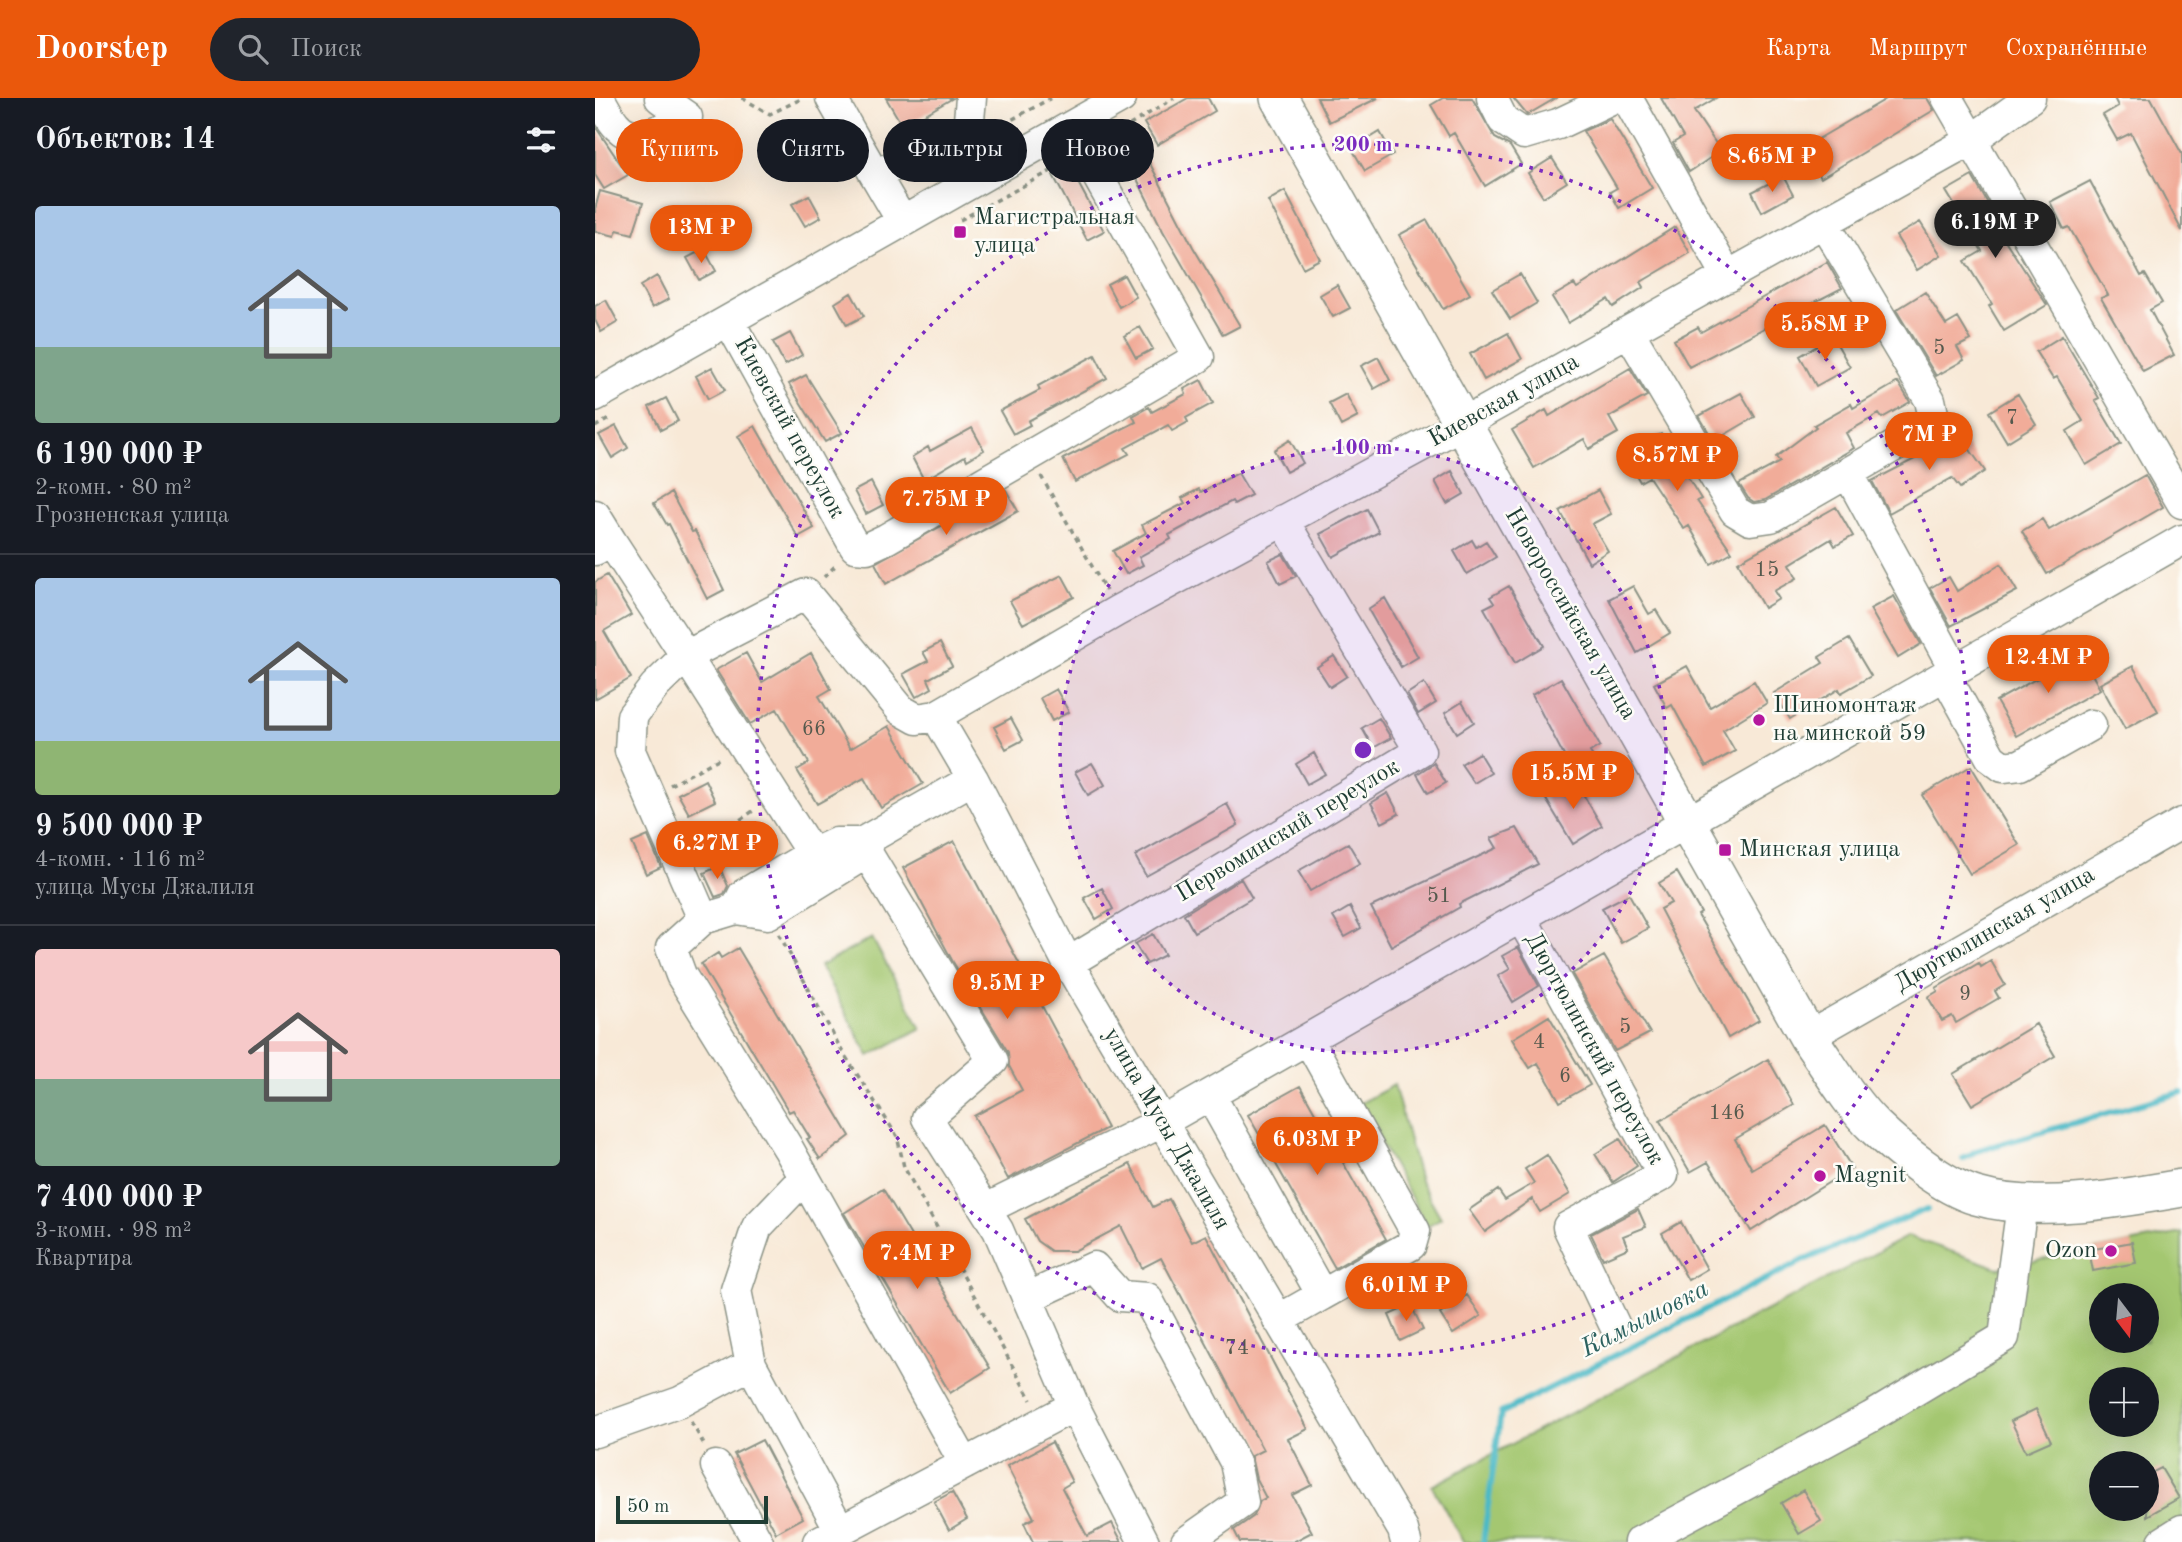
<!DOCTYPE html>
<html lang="ru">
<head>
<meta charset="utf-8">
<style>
	body { margin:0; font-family:"Old Standard TT",serif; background:#20242c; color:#f1f3f6; height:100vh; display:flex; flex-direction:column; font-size:26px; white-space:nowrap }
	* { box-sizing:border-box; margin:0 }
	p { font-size:23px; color:#9ea1a6 }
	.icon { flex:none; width:38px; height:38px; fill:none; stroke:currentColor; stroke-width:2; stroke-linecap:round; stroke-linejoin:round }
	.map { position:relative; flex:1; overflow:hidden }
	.drawer { display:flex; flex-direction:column; background:#171b24; width:595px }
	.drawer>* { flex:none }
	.hud { position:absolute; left:21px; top:21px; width:665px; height:63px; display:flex; gap:14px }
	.needle { width:46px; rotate:164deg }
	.controls { position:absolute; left:1494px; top:1185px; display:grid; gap:14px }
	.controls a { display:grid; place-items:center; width:70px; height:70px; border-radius:50%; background:#171b24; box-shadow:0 7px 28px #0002; font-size:35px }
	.scale { position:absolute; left:21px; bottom:18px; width:152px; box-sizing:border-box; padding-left:7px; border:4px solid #1f3d34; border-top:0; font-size:19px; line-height:24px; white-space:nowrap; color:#1f3d34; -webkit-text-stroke:5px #fdfcf7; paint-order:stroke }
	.price { position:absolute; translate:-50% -60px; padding:0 16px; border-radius:24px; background:#ea580c; color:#fff; font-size:23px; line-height:46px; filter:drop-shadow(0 2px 4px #0008) }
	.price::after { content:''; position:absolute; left:50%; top:42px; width:21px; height:16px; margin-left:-10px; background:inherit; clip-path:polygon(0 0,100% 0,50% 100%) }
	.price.active { background:#222; color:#fff }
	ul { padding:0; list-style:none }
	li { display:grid; align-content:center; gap:14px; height:371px; padding:0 35px }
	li+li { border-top:2px solid #363941 }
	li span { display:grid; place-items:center; height:217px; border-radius:7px; color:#555 }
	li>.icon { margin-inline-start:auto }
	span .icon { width:126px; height:126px; fill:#fffc; stroke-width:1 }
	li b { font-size:30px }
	h2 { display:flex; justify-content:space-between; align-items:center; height:84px; padding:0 35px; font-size:30px }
	.pill { padding:0 24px; border-radius:32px; background:#171b24; box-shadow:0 7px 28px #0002; font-size:24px; line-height:63px }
	.pill.active { background:#ea580c; color:#fff }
	header { display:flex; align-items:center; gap:42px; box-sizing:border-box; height:98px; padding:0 35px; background:#ea580c; color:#fff }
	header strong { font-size:33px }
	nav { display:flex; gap:38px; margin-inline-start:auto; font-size:24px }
	.search { width:490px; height:63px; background:#20242c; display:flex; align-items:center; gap:18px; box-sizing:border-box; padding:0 24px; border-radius:38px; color:#9ea1a6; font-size:26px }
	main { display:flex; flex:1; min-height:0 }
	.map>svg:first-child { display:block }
	.green { fill:#a4c771; stroke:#628252; stroke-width:2; fill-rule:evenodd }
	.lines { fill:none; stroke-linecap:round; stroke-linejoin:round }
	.stream { stroke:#4cb9c6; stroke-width:6 }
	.building { fill:#f1ac99 }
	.minor-casing { stroke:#8c9386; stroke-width:33 }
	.major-casing { stroke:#8c9386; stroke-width:40 }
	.path { stroke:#8c9386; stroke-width:3.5; stroke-dasharray:5 5; stroke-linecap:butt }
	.minor { stroke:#fff; stroke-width:30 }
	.major { stroke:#fff; stroke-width:37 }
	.ring { fill:none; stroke:#7b2cbf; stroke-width:3.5; stroke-dasharray:3.5 7 }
	.poi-dot { fill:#b5179e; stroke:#fdfcf7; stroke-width:2.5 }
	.labels { text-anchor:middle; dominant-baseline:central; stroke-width:5; stroke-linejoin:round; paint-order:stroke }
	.number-label { font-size:21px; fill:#54594d }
	.poi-label { font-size:24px; fill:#1f3d34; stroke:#fdfcf7; text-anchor:start }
	.street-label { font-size:24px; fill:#1f3d34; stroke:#fdfcf7 }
	.water-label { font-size:26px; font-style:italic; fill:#2c6260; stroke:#fdfcf7 }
	.centre { fill:#7b2cbf; stroke:#fdfcf7; stroke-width:3.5 }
	.ring-label { font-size:21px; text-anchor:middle; font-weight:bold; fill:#7b2cbf; stroke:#fdfcf7; stroke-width:5; stroke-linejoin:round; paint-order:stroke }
</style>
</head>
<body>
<header>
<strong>Doorstep</strong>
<div class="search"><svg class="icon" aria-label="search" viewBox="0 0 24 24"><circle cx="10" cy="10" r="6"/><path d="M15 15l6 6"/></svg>Поиск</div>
<nav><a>Карта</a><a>Маршрут</a><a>Сохранённые</a></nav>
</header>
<main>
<section class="drawer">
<h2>Объектов: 14<svg class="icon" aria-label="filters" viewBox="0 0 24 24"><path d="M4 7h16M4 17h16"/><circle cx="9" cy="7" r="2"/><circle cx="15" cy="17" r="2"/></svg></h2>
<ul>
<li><span style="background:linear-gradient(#a9c7e8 65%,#7fa58c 0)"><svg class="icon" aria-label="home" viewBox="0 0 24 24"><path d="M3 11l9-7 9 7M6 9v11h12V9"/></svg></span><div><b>6 190 000 ₽</b><p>2-комн. · 80 m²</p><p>Грозненская улица</p></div></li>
<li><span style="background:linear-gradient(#a9c7e8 75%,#8fb573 0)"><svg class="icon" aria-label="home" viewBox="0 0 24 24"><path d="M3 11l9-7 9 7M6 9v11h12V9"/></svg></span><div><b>9 500 000 ₽</b><p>4-комн. · 116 m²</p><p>улица Мусы Джалиля</p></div></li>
<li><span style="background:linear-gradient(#f6c9c9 60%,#7fa58c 0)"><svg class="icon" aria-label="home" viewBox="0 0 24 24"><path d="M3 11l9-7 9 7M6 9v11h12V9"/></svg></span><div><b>7 400 000 ₽</b><p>3-комн. · 98 m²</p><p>Квартира</p></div></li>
</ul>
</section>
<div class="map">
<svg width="1587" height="1444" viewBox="0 0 1587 1444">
	<rect width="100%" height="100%" fill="#fdfcf7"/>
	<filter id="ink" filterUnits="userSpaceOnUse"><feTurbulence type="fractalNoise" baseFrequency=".0143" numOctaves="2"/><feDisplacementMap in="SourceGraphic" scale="14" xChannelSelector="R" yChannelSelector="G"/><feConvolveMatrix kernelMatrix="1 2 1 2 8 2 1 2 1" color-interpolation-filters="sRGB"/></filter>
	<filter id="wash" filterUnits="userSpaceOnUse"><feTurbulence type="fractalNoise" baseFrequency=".00686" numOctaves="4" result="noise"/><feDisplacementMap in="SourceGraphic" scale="28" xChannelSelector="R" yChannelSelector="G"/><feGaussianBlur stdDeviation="1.57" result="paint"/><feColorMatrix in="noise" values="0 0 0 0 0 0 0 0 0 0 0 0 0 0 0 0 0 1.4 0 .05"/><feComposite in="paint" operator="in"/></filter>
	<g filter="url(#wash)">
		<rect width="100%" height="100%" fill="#f8e9d7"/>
		<path class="green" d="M277 840 326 930 274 958 225 868Z
			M799 987 825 1083 846 1120 832 1128 764 1006Z
			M1587 1135V1444H868L837 1388 1313 1138 1403 1170ZM1507 1197H1552V1242H1507ZM1507 1281H1552V1326H1507ZM1507 1365H1552V1410H1507Z"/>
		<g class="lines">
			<path class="stream" d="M1368 1061 1381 1053 1587 994
				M888 1444 906 1315 1209 1162 1332 1111"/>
		</g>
		<g id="blocks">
			<path class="building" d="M291 0H358L308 29Z
				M593 0H613L620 13 562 47 549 25Z
				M722 0H783L734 24Z
				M848 0H877L900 40 915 48 926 66 890 88 859 35 854 38 836 7Z
				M918 0H961L932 17Z
				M1066 0H1121L1099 13 1126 53 1094 74 1078 45 1088 39Z
				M1293 0H1332L1339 12 1226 80 1206 51Z
				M1519 0H1556L1587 56V133L1536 35 1522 42 1508 17 1523 8Z
				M1015 21 1057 90 1024 110 1015 94 1022 90 988 33Z
				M0 28 33 77 9 91 0 77Z
				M785 34 798 57 770 73 757 51Z
				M551 58 598 149 645 228 628 237 568 133 535 67Z
				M957 60 972 84 948 99 933 75Z
				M474 68 509 133 492 142 458 77Z
				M1188 78 1198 97 1167 114 1157 94Z
				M1377 78 1399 116 1395 119 1452 207 1409 233 1394 208 1397 206 1370 163 1387 153 1351 93Z
				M1495 83 1546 178 1550 176 1567 205 1555 212 1579 257 1548 273 1506 200 1513 197 1474 129 1469 131 1455 104Z
				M5 93 48 105 38 136 22 132 20 138 0 133V111Z
				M690 93 725 161 708 170 673 103Z
				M214 97 226 119 210 128 197 106Z
				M832 122 875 196 848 211 804 137Z
				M1325 124 1346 157 1322 172 1301 138Z
				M1080 129 1095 155 1046 184 1049 189 1018 209 1013 201 973 225 957 199 979 186 982 190Z
				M109 151 121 173 104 182 92 160Z
				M1232 164 1247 190 1094 269 1079 242 1103 229 1106 234Z
				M925 176 942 205 915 221 897 192Z
				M529 177 541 199 524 209 512 186Z
				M62 178 74 201 57 210 45 188Z
				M742 187 755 210 738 219 725 197Z
				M1330 194 1351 227 1363 220 1376 242 1362 249 1369 262 1341 278 1301 212Z
				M256 195 269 218 252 227 240 205Z
				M11 202 23 224 6 234 0 222V208Z
				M545 229 558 251 541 260 529 238Z
				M195 235 207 257 190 267 178 244Z
				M913 235 927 261 889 282 875 256Z
				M1467 238 1504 300 1500 302 1526 346 1491 367 1472 333 1488 323 1462 279 1458 281 1441 254Z
				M1238 239 1255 269 1221 288 1205 258Z
				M500 257 512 280 433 323 435 327 418 336 405 313 445 292 443 288Z
				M783 259 795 282 779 291 766 268Z
				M117 269 130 292 113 301 101 278Z
				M1035 270 1052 298 1014 319 1023 335 994 351 989 341 939 370 917 332 951 312 954 318Z
				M211 277 247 335 230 344 194 286Z
				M606 282 618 305 591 320 593 324 577 333 573 327 530 350 534 356 480 384 468 361 541 324 538 318 554 309 557 314 591 296 589 291Z
				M1303 284 1315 304 1287 320 1284 316 1251 335 1259 350 1170 402 1159 404 1153 400 1144 386 1185 364 1181 359 1221 329 1219 327 1256 306 1258 310Z
				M1146 295 1160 319 1119 343 1104 318Z
				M751 296 763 319 746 328 734 305Z
				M1423 296 1441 326 1412 344 1394 314Z
				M71 300 83 323 66 332 54 309Z
				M21 328 33 350 17 360 4 337Z
				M160 328 219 430 203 439 143 338Z
				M377 330 389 352 372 362 370 358 329 382 317 359 333 349 335 353Z
				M1361 332 1390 373 1365 390 1357 380 1294 415 1277 383 1320 361Z
				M1066 336 1106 401 1102 403 1137 454 1116 466 1094 428 1089 431 1054 379 1045 384 1029 356Z
				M695 342 708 365 691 374 679 352Z
				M857 373 869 396 852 406 840 383Z
				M643 375 656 397 639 406 637 403 574 437 576 441 544 459 548 467 531 476 518 453 551 435 547 427 590 405 587 400 604 391 606 394Z
				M1550 377 1568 409 1452 476 1427 433 1447 421 1454 432Z
				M276 384 288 407 271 416 259 393Z
				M411 392 423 413 291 486 280 465Z
				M1003 392 1016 416 997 426 1013 453 994 465 965 413Z
				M76 395 97 434 100 433 129 492 112 501 74 426 72 427 59 405Z
				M1241 409 1258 438 1240 448 1236 441 1195 466 1202 480 1179 493 1184 501 1169 510 1143 464Z
				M772 411 784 434 738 459 725 436Z
				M877 442 881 449 891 443 901 459 872 476 859 453Z
				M688 456 701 478 685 486 673 463Z
				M1406 466 1422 493 1356 528 1335 490 1354 479 1362 493Z
				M12 477 36 517 9 533 36 580 0 601V484Z
				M467 477 479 499 428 526 415 503Z
				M914 488 949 548 920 565 889 510 899 505 895 499Z
				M1038 488 1054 516 1061 512 1075 535 1042 555 1014 501Z
				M1299 498 1326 546 1303 560 1275 511Z
				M790 500 823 559 806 569 773 511Z
				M1254 541 1276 578 1246 595 1244 591 1195 621 1179 595 1228 565 1224 559Z
				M345 545 357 568 333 581 337 590 321 599 308 576 333 563 328 554Z
				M151 555 167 584 216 555 236 591 224 598 255 651 294 628 328 686 286 710 269 680 222 706 202 672 214 665 182 611 155 626 121 572Z
				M1486 556 1505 591 1421 638 1401 603Z
				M739 558 752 578 735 589 722 569Z
				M1092 568 1115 609 1159 583 1172 605 1128 632 1140 653 1111 669 1077 607 1072 610 1059 586Z
				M1538 568 1563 613 1530 631 1505 586Z
				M966 580 1005 648 995 654 1000 662 978 675 937 597Z
				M829 585 841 605 823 616 812 596Z
				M461 591 474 614 457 623 445 600Z
				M867 604 879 624 862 635 850 615Z
				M416 620 428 642 411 651 399 629Z
				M784 620 796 640 778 650 767 630Z
				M719 655 730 676 712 686 701 666Z
				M884 655 896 675 879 685 866 666Z
				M497 665 510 687 493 697 480 674Z
				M839 665 851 685 833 695 822 676Z
				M1376 668 1424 747 1375 776 1327 697Z
				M979 681 1007 728 978 746 949 698Z
				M110 682 120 703 94 716 83 696Z
				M793 695 804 716 787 725 776 705Z
				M632 706 643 727 551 778 540 758Z
				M922 730 943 766 864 806 865 809 796 848 776 809 902 750 896 740Z
				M53 738 66 769 51 776 37 745Z
				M359 743 512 1030 413 1081 379 1018 427 992 414 968 413 954 358 864 308 770Z
				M753 745 765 765 715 793 703 773Z
				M124 768 133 788 129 796 120 799 109 775Z
				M1082 774 1106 815 1103 817 1164 922 1133 940 1065 811 1076 805 1064 785Z
				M646 781 657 800 599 834 589 816Z
				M507 790 518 811 501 821 489 800Z
				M1034 796 1053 830 1026 845 1007 810Z
				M755 809 766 830 750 839 738 819Z
				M558 836 570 857 552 866 540 846Z
				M923 849 944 888 918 904 903 878 915 871 907 858Z
				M143 850 255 1038 225 1061 212 1041 215 1040 198 1012 194 1014 106 866 123 855 126 860Z
				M1009 858 1055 935 1020 953 977 876Z
				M1396 863 1410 887 1400 893 1404 900 1361 925 1357 918 1347 923 1333 899 1343 893 1341 890 1384 865 1386 869Z
				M954 918 995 987 965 1004 943 965 935 970 917 941Z
				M1441 926 1460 958 1377 1007 1358 976Z
				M1173 961 1199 1007 1140 1041 1157 1071 1230 1027 1257 1070 1156 1133 1113 1064 1095 1074 1065 1023Z
				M705 988 791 1141 740 1170 653 1017Z
				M1025 1041 1042 1068 1018 1084 1000 1056Z
				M952 1057 975 1096 945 1114 937 1101 890 1134 874 1112 903 1092 910 1102 939 1085 930 1071Z
				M535 1066 558 1109 574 1101 597 1144 611 1137 713 1331 693 1341 717 1387 697 1397 717 1434 698 1444H645L639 1432 659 1418 665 1403 671 1400 661 1381 656 1358 668 1352 566 1160 547 1170 526 1128 479 1153H456L442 1143 430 1121Z
				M288 1091 395 1270 355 1295 249 1115Z
				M1043 1111 1051 1129 1028 1138 1033 1150 1008 1161 996 1136Z
				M1086 1124 1112 1171 1093 1182 1067 1135Z
				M1537 1144 1541 1165 1498 1173 1494 1152Z
				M872 1197 886 1218 858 1236 845 1216Z
				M816 1207 828 1232 805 1243 794 1217Z
				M1441 1311 1456 1343 1431 1354 1416 1323Z
				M167 1342 208 1420 181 1435 139 1356Z
				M457 1344 477 1384 467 1390 492 1438 517 1425 527 1444H438L429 1425 439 1420 412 1368Z
				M1566 1370 1584 1400 1552 1418V1377Z
				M1208 1392 1226 1423 1204 1436 1186 1405Z
				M357 1394 372 1421 354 1432 339 1404Z"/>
		</g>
	</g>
	<g filter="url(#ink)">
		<use href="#blocks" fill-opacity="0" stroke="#8c9386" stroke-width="2"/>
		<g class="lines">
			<g class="minor-casing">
				<path id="minor" d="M4 0C10 9 15 22 23 29 41 48 73 28 92 19L65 0
					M236 0 280 77 373 33 396 72
					M897 0 908 22 929 36 963 26 1018 0
					M1032 0 1133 179
					M1352 0 1587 405
					M373 33 376 0
					M280 77 307 123
					M134 223 260 449 272 450 291 441 604 259 475 29
					M1034 234 1140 413 1155 422 1176 419 1331 330 1338 316 1335 302 1229 125
					M0 298 526 0
					M1253 375 1360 572
					M0 417 16 443 0 452
					M16 443 91 558 211 496 306 612 322 621 341 618 522 513 867 326 1375 43 1435 0
					M1350 577 1396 660 1408 669 1425 667 1496 627
					M341 618 378 681 473 865 808 1432 811 1444
					M266 745 398 963 332 1020 403 1132 479 1308 549 1444
					M217 756 148 797 141 811 173 816 273 754
					M141 811 108 821 76 850 86 877 193 1050 370 1366
					M926 819 1068 1077 973 1129 1020 1228
					M108 821 35 653 37 618 60 588 91 558 217 756 241 745H266L378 681
					M473 865 825 653 688 422
					M1213 939 1587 725
					M713 941 820 1133 816 1147 727 1197
					M615 997 727 1197 683 1222
					M209 1080 162 1129 141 1192 156 1266 245 1432
					M391 1111 567 1024 1587 442
					M432 1200 499 1169 525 1198 552 1200 640 1364 648 1404 591 1444
					M0 1334 85 1304 156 1266
					M121 1368 163 1444
					M223 1444 479 1308
					M1044 1444 1276 1319 1409 1239 1427 1107
					M1568 1444 1587 1432"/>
			</g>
			<g class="major-casing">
				<path id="major" d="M684 0 1213 939C1234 968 1254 1004 1280 1029 1305 1053 1347 1088 1381 1098 1442 1116 1524 1101 1587 1090"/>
			</g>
			<path class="path" d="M147 0 175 16 208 0
				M400 31 456 0
				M509 43 579 0
				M365 122 469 66
				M0 329 14 321
				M446 378 511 493
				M229 479 243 465
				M75 687 127 659
				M104 750 161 711
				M184 836 247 953 302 1038 309 1069 436 1302
				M96 1324 110 1348"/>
			<use href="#minor" class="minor"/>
			<use href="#major" class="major"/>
		</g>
	</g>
	<circle cx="768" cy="652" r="303" fill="#7b2cbf" fill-opacity=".12"/>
	<g class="ring">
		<circle cx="768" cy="652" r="303"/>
		<circle cx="768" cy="652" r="606"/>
	</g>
	<g class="poi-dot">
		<rect x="358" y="127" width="14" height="14" rx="3.5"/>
		<circle cx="1164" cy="622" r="7"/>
		<rect x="1123" y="745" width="14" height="14" rx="3.5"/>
		<circle cx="1225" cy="1078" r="7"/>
		<circle cx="1516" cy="1153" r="7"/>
	</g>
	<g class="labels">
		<g class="number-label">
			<text x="1344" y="250">5</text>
			<text x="1417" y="320">7</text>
			<text x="1172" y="472">15</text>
			<text x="219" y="631">66</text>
			<text x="844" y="798">51</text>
			<text x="1370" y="896">9</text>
			<text x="1030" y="929">5</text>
			<text x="944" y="944">4</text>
			<text x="970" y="978">6</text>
			<text x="1132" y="1015">146</text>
			<text x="642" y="1250">74</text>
		</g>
		<g class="poi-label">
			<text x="379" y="120">Магистральная<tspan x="379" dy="28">улица</tspan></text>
			<text x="1178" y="608">Шиномонтаж<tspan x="1178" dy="28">на минской 59</tspan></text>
			<text x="1144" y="752">Минская улица</text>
			<text x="1239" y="1078">Magnit</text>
			<text x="1502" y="1153" text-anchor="end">Ozon</text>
		</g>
		<g class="street-label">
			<text transform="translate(909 303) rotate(-29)">Киевская улица</text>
			<text transform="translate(194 330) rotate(61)">Киевский переулок</text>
			<text transform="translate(975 516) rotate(60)">Новороссийская улица</text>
			<text transform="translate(693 733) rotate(-31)">Первоминский переулок</text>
			<text transform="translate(1400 832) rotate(-30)">Дюртюлинская улица</text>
			<text transform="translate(999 951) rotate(61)">Дюртюлинский переулок</text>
			<text transform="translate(571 1031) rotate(60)">улица Мусы Джалиля</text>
		</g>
		<g class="water-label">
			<text transform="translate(1050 1221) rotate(-27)">Камышовка</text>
		</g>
	</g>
	<circle cx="768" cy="652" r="10" class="centre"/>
	<g class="ring-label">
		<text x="768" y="53">200 m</text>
		<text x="768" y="356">100 m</text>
	</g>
</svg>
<div class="controls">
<a><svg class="needle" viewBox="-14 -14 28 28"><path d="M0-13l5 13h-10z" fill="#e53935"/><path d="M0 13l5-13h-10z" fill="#9ea1a6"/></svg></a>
<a>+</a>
<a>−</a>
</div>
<div class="scale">50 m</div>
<b class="price" style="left:1177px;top:96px">8.65M ₽</b>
<b class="price active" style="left:1400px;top:162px">6.19M ₽</b>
<b class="price" style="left:106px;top:167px">13M ₽</b>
<b class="price" style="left:1230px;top:264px">5.58M ₽</b>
<b class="price" style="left:1334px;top:374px">7M ₽</b>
<b class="price" style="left:1082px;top:395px">8.57M ₽</b>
<b class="price" style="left:351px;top:439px">7.75M ₽</b>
<b class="price" style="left:1453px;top:597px">12.4M ₽</b>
<b class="price" style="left:978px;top:713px">15.5M ₽</b>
<b class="price" style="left:122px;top:783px">6.27M ₽</b>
<b class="price" style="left:412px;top:923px">9.5M ₽</b>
<b class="price" style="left:722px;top:1079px">6.03M ₽</b>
<b class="price" style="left:322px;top:1193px">7.4M ₽</b>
<b class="price" style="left:811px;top:1225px">6.01M ₽</b>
<div class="hud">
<a class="pill active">Купить</a>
<a class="pill">Снять</a>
<a class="pill">Фильтры</a>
<a class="pill">Новое</a>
</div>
</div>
</main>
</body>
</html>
